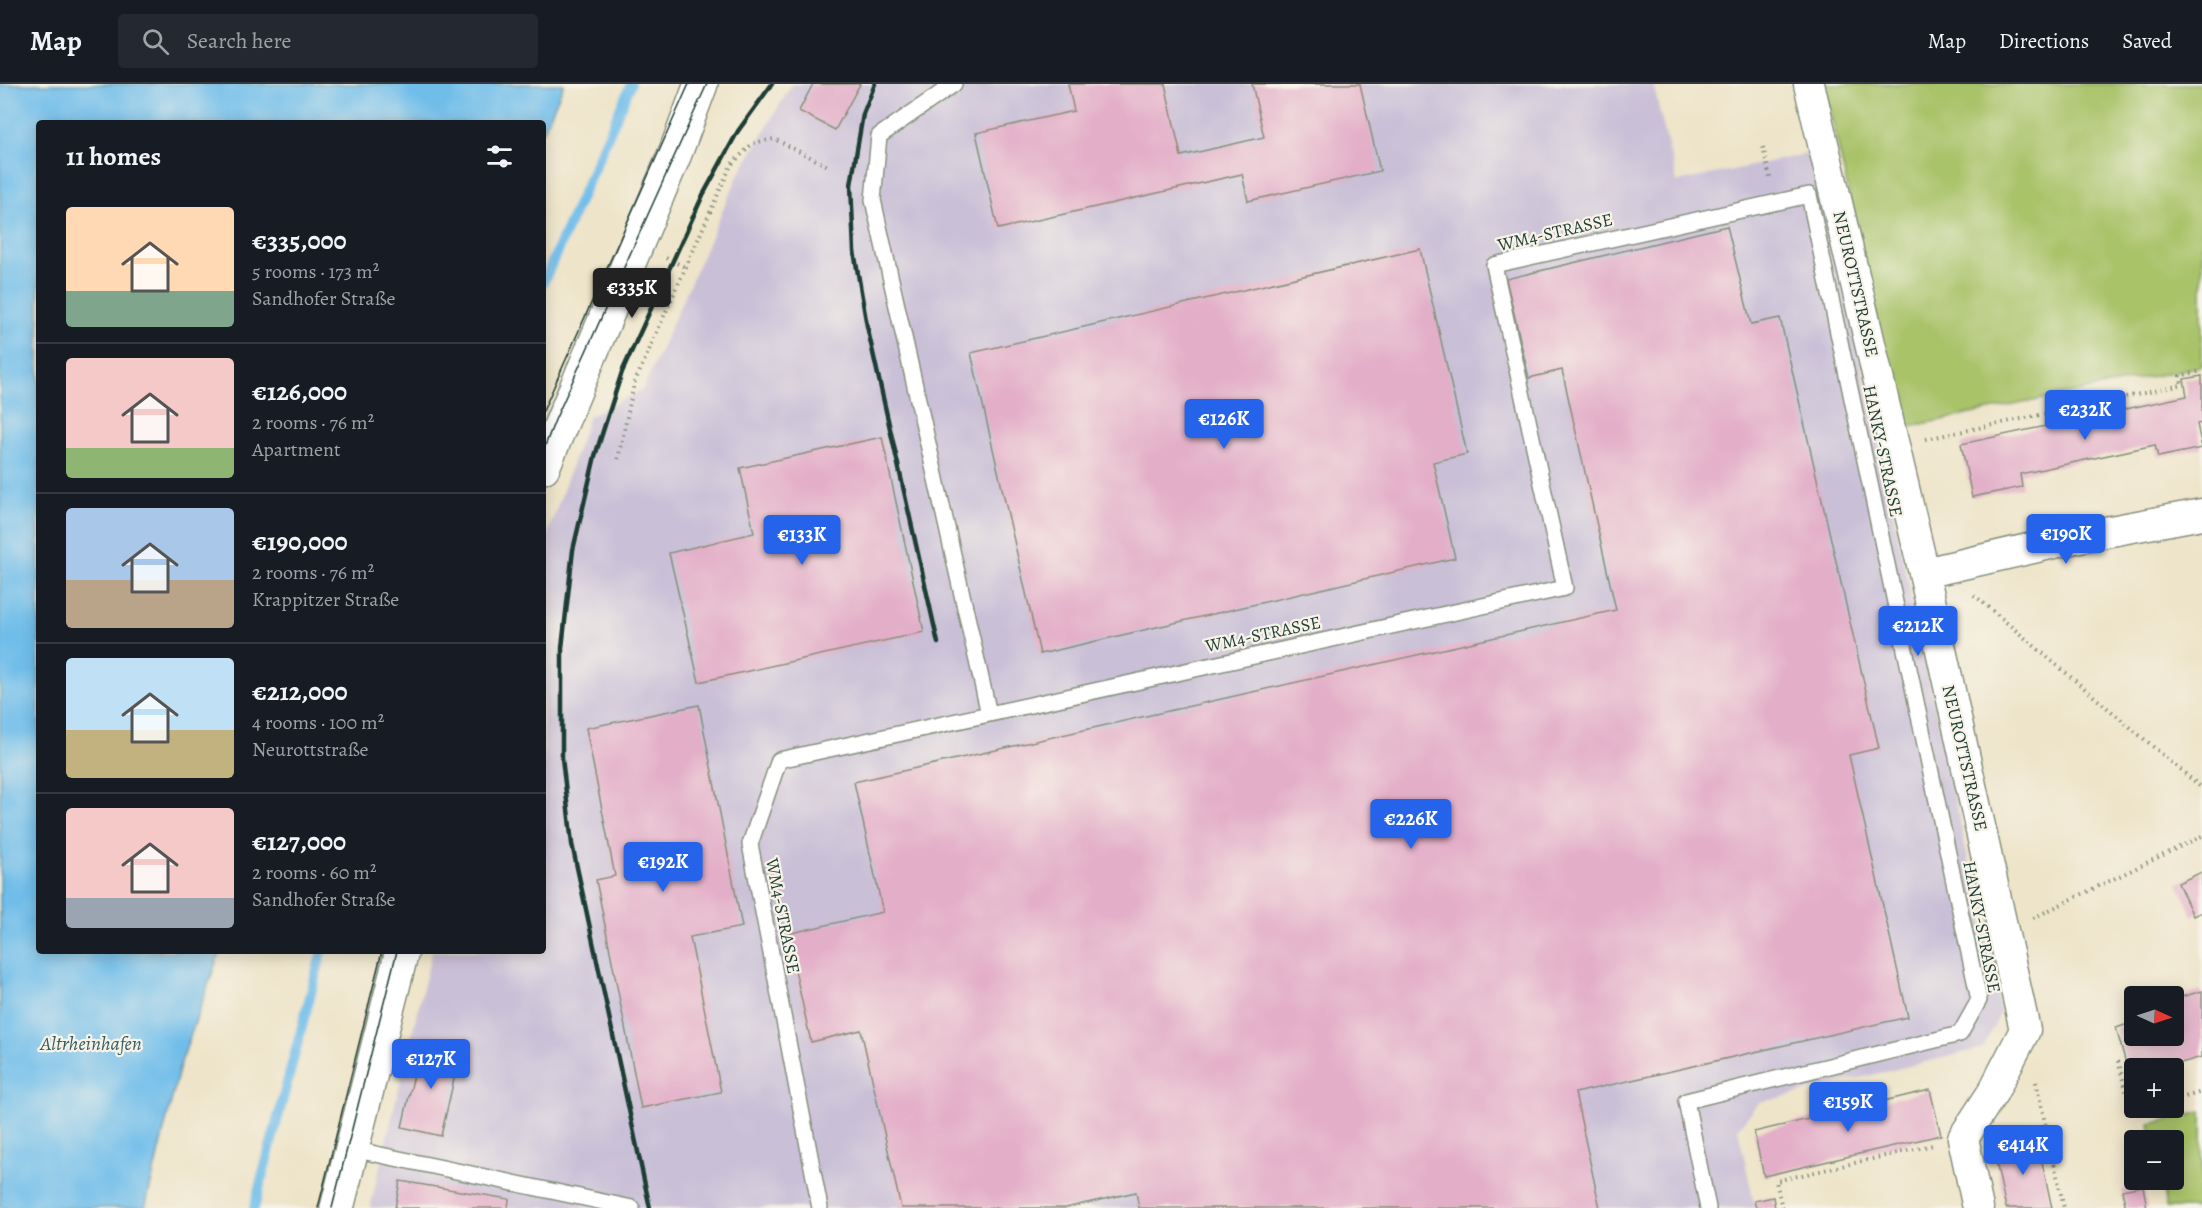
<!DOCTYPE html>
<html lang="en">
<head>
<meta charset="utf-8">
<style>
	body { margin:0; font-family:Alegreya,serif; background:#242831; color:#f1f3f6; height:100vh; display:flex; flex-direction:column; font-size:22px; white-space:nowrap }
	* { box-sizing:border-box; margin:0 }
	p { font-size:20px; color:#9ea1a6 }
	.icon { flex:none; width:33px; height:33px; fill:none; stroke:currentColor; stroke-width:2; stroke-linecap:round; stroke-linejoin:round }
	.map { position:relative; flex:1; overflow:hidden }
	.details { position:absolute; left:36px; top:36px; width:510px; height:834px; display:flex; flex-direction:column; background:#171b24; border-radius:6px; box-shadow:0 3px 15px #0003 }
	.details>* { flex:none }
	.needle { width:39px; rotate:93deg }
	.controls { position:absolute; left:2124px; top:902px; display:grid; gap:12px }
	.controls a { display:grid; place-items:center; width:60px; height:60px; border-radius:6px; background:#171b24; box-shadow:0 3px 15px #0003; font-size:30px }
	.price { position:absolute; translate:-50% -51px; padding:0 14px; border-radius:6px; background:#2563eb; color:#fff; font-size:20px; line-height:39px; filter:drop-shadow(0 2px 3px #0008) }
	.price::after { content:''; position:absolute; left:50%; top:36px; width:18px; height:14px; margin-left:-9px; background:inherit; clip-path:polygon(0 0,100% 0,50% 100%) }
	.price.current { background:#222; color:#fff }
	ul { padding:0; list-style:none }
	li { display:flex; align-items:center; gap:18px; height:150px; padding:0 30px }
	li+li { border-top:2px solid #363941 }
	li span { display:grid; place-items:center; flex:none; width:168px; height:120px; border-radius:6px; color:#555 }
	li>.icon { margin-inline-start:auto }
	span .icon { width:72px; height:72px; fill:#fffc; stroke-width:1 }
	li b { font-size:26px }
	h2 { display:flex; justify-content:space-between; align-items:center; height:72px; padding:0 30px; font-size:26px }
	header { display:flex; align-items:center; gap:36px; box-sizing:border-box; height:84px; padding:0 30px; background:#171b24; border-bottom:2px solid #363941 }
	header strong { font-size:28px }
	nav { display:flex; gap:33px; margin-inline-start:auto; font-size:21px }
	.search { width:420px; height:54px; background:#242831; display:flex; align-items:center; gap:15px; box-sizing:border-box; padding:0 21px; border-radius:6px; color:#9ea1a6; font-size:22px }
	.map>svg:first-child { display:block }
	.industrial { fill:#c9bfd7 }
	.green { fill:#a9c369; stroke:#64804e; stroke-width:1.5 }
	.water { fill:#6fbdea; stroke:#477d8f; stroke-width:1.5 }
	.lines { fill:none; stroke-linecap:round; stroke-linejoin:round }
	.stream { stroke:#6fbdea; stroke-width:10 }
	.building { fill:#e3aec8 }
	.service-casing { stroke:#86907e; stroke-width:18 }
	.minor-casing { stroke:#86907e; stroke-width:33 }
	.tertiary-casing { stroke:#86907e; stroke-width:36 }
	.path { stroke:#86907e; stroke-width:4; stroke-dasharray:1.5 4.5; stroke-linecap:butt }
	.service { stroke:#fff; stroke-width:15 }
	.minor { stroke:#fff; stroke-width:30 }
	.tertiary { stroke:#fff; stroke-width:33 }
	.tram { stroke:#1f3d34; stroke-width:1.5 }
	.rail { stroke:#1f3d34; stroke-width:4.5 }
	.labels { text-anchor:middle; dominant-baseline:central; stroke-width:4.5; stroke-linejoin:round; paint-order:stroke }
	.street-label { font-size:18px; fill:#1f3d34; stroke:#f7f3e8 }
	.water-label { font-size:20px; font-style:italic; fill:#335d62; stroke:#f7f3e8 }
</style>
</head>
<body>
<header>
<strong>Map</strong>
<div class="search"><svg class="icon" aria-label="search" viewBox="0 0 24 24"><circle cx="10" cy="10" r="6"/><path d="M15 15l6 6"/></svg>Search here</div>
<nav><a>Map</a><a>Directions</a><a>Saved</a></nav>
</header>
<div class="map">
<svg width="2202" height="1124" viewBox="0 0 2202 1124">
	<rect width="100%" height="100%" fill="#f7f3e8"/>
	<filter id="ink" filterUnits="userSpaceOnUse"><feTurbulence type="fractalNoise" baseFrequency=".0167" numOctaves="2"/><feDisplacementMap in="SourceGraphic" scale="12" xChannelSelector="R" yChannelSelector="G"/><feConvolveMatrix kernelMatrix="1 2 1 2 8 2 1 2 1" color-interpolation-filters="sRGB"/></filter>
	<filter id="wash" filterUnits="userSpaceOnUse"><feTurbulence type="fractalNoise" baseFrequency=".008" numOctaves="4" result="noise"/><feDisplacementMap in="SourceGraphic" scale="24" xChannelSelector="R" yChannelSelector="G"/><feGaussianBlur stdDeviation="1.35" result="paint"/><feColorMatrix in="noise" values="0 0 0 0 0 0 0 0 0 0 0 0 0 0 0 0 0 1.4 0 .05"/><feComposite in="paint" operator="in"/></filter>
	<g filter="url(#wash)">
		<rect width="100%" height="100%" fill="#eee4c9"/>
		<path class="industrial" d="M792 0H1653L1677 98 1815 68 2001 928 1983 964 1758 1019 1738 1045 1755 1124H370L432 867H543V463L589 332 643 305 738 92Z"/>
		<path class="green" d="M1824 0H2202V282L1902 344Z
			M2202 1028V1124H2166L2161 1095H2174V1056H2153L2150 1040Z"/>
		<path class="water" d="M0 0H564L543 48V39H39V867H220L180 981 145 1124H0Z"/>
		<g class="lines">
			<path class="stream" d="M543 199 631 0
				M254 1124 322 867"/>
		</g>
		<g id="blocks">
			<path class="building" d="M813 0H860L835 46 799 27Z
				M1068 0H1165L1181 72 1264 53 1252 0H1360L1380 87 1248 117 1242 90 998 145 976 49 1074 27Z
				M1727 142 1751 240 1780 234 1879 664 1849 671 1908 933 1575 1009 1600 1124H1139L1136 1108 1065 1124H901L861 946 811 958 787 850 883 828 854 698 1616 526 1562 286 1529 294 1506 195Z
				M1420 165 1467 370 1433 378 1455 474 1040 570 971 269Z
				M2202 292V339L2197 340 2202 364 2158 373 2155 361 2020 390 2022 403 1972 413 1961 360 2187 312 2184 295Z
				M882 353 924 548 699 598 669 469 754 449 740 384Z
				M699 621 742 843 690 853 721 1008 641 1024 596 796 615 792 586 644Z
				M2202 788V828L2193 832 2178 799Z
				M2202 907V973L2170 982V984H2134V1008L2116 944 2134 938V951H2174V915Z
				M421 960 460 969 441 1052 402 1043Z
				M1930 1006 1941 1051 1764 1092 1754 1048Z
				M2037 1055 2052 1124H2006L1993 1064Z
				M400 1097 509 1115 508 1124H395Z
				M2143 1102 2147 1124H2126L2122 1106Z
				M1773 1113 1775 1124H1756L1754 1117Z"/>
		</g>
	</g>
	<g filter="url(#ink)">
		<use href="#blocks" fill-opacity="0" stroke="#86907e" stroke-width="1.5"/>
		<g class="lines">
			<g class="service-casing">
				<path id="service" d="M954 0 879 52 873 116 989 630
					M352 1065 632 1124
					M820 1124 750 760 779 676 1565 504 1494 181 1809 111 1979 916 1960 950 1686 1017 1708 1124"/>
			</g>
			<g class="minor-casing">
				<path id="minor" d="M1809 0 1924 489 2025 946 1993 1008 1963 1054 1978 1124
					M1924 489 2089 451 2202 430"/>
			</g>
			<g class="tertiary-casing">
				<path id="tertiary" d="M543 383 676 67 701 0
					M337 1124 402 867"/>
			</g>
			<path class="path" d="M1763 63 1770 94
				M666 174 687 184
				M1926 355 2182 301 2180 292 2202 287
				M618 375 634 300 731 81 753 59 774 55 830 83
				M1974 511 2202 704
				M2033 834 2202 752
				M2118 977 2132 1028 2149 1023
				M2036 998 2064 1124
				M2174 1016 2202 1008
				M1782 1124 1776 1097 1933 1061"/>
			<use href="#service" class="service"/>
			<use href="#minor" class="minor"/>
			<use href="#tertiary" class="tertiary"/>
			<path class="tram" d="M543 327 689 0
				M543 367 555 336 707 0
				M318 1124 382 867
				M332 1124 397 867"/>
			<path class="rail" d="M875 0 863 30 851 101 854 167 867 242 938 559
				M650 1124 572 760 562 674V564L573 466 595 372 622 288 703 111 738 47 772 0"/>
		</g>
	</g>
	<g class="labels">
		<g class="street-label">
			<text transform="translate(1555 148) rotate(-13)">WM4-STRASSE</text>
			<text transform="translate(1856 200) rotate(77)">NEUROTTSTRASSE</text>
			<text transform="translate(1883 367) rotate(78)">HANKY-STRASSE</text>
			<text transform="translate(1263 550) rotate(-12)">WM4-STRASSE</text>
			<text transform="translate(1965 674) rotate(77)">NEUROTTSTRASSE</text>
			<text transform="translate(783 832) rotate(79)">WM4-STRASSE</text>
			<text transform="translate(1982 843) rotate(79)">HANKY-STRASSE</text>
		</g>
		<g class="water-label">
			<text x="91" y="959">Altrheinhafen</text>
		</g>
	</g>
</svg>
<div class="controls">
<a><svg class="needle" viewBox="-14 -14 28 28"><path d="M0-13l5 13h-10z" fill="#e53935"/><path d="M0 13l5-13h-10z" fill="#9ea1a6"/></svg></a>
<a>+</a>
<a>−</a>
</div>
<b class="price current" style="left:632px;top:235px">€335K</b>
<b class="price" style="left:2085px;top:357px">€232K</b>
<b class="price" style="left:1224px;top:366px">€126K</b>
<b class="price" style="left:2066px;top:481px">€190K</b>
<b class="price" style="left:802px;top:482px">€133K</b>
<b class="price" style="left:1918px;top:573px">€212K</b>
<b class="price" style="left:1411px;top:766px">€226K</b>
<b class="price" style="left:663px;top:809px">€192K</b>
<b class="price" style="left:431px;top:1006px">€127K</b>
<b class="price" style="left:1848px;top:1049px">€159K</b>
<b class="price" style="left:2023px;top:1092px">€414K</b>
<section class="details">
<h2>11 homes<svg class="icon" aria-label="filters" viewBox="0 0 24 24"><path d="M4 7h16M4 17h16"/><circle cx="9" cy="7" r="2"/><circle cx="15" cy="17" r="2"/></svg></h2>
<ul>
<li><span style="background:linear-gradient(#ffd9b3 70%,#7fa58c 0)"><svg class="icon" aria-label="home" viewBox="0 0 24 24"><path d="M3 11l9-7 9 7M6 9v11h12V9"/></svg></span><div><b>€335,000</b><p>5 rooms · 173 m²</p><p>Sandhofer Straße</p></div></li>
<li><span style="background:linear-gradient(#f6c9c9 75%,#8fb573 0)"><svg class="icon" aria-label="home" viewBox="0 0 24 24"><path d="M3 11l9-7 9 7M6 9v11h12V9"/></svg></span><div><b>€126,000</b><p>2 rooms · 76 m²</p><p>Apartment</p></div></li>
<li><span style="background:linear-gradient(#a9c7e8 60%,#b9a48a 0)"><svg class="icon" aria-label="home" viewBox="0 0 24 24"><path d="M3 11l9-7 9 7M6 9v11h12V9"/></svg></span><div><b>€190,000</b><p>2 rooms · 76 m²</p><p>Krappitzer Straße</p></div></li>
<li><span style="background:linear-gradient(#bfe0f5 60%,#c2b280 0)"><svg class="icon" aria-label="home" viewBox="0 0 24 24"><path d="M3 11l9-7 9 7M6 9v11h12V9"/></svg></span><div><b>€212,000</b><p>4 rooms · 100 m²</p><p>Neurottstraße</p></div></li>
<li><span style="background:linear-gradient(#f6c9c9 75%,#9aa5b1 0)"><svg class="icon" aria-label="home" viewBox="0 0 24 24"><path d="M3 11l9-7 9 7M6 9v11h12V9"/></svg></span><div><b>€127,000</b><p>2 rooms · 60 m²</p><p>Sandhofer Straße</p></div></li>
</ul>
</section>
</div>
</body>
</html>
